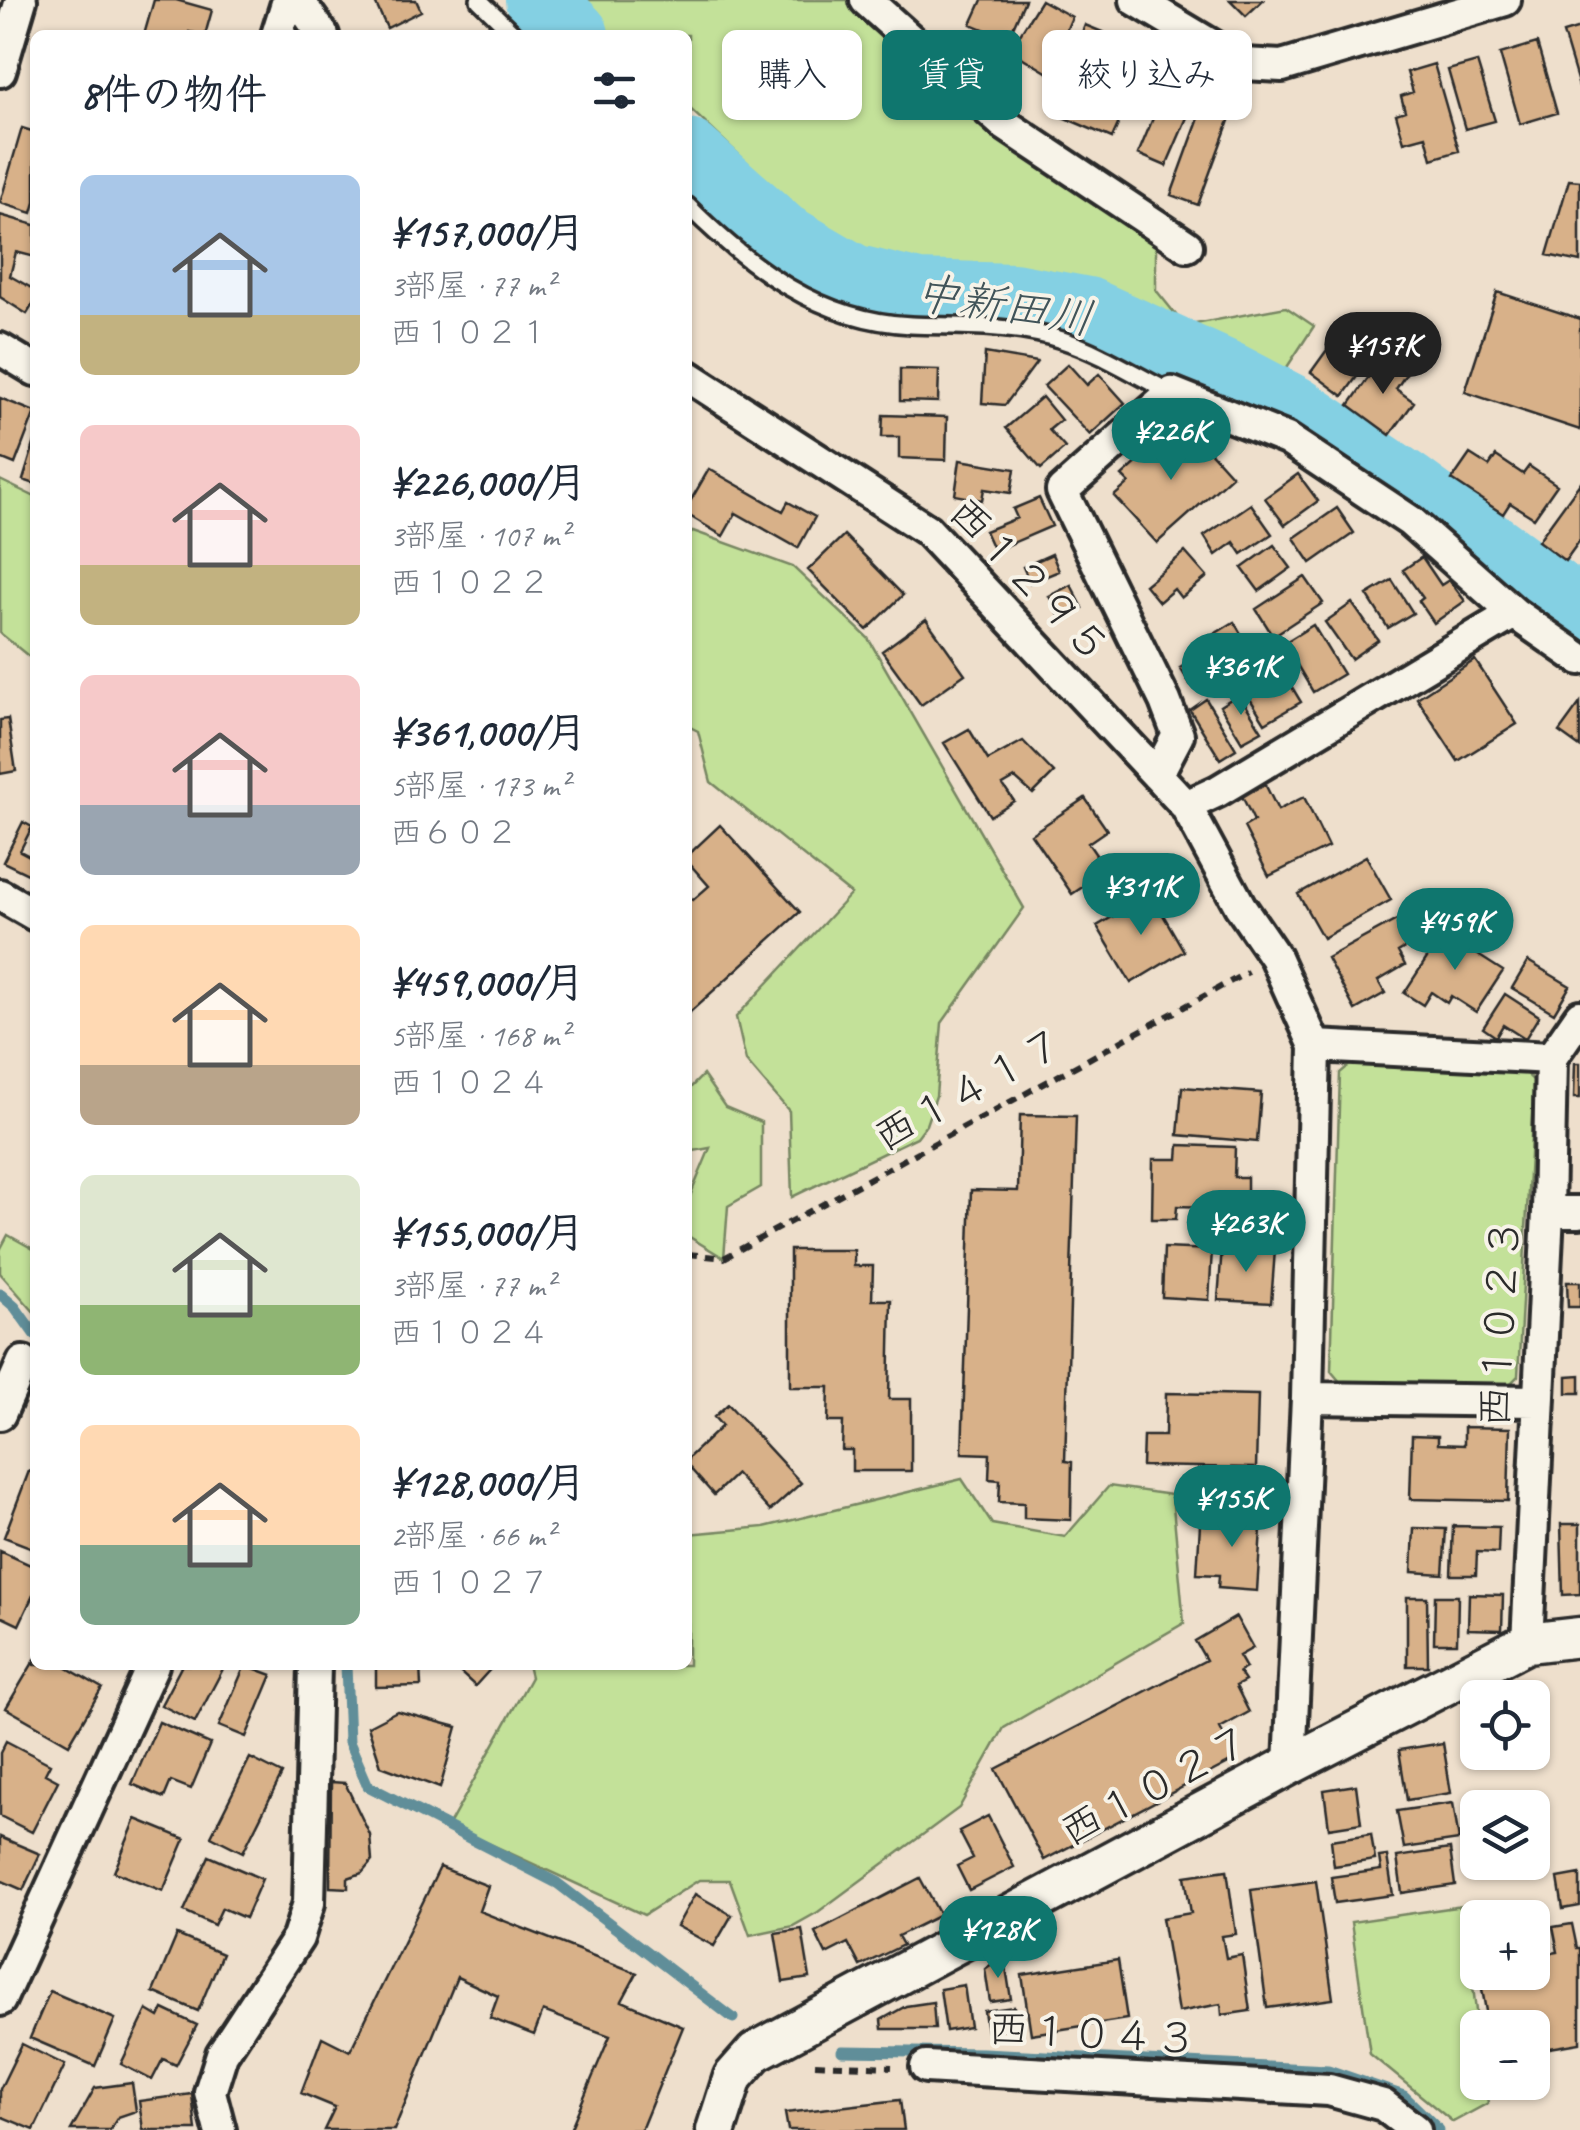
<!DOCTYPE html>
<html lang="ja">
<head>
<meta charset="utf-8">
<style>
	body { margin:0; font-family:Caveat,"Klee One",sans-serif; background:#f6f6f7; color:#1f2937; height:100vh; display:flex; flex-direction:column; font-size:38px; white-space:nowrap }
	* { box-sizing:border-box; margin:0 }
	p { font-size:32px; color:#747a83 }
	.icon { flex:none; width:55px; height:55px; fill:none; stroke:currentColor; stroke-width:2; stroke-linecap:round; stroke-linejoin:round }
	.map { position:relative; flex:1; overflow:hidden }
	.panel { position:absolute; left:30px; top:30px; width:662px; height:1640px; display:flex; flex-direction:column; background:#fff; border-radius:15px; box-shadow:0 2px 8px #0004 }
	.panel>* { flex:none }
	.guide { position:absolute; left:722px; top:30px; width:708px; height:90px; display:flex; gap:20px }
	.controls { position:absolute; left:1460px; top:1680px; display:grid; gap:20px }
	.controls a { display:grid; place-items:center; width:90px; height:90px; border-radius:15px; background:#fff; box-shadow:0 2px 8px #0004; font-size:50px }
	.price { position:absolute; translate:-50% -85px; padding:0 22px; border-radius:35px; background:#0f766e; color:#fff; font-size:32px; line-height:65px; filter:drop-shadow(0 2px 5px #0008) }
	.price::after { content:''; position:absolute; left:50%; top:60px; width:30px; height:22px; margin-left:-15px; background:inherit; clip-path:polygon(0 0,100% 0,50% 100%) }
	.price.selected { background:#222; color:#fff }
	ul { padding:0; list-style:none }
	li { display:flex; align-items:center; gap:30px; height:250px; padding:0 50px }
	li span { display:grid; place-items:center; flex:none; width:280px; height:200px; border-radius:15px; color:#555 }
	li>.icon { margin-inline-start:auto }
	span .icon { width:120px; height:120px; fill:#fffc; stroke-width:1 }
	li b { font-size:42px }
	h2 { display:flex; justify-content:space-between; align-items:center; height:120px; padding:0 50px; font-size:42px }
	.pill { padding:0 35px; border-radius:15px; background:#fff; box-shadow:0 2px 8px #0004; font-size:35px; line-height:90px }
	.pill.selected { background:#0f766e; color:#fff }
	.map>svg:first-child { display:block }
	.green { fill:#c3e199; stroke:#778662; stroke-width:2.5 }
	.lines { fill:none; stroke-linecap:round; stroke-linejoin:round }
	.stream { stroke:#608e99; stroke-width:11 }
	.river { stroke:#84d0e3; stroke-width:70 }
	.building { fill:#d8b189; stroke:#2b2b2b; stroke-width:2.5 }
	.service-casing { stroke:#2b2b2b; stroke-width:22 }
	.minor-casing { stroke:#2b2b2b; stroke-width:38 }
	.tertiary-casing { stroke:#2b2b2b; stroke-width:45 }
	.path { stroke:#2b2b2b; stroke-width:6; stroke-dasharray:10 8; stroke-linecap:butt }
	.service { stroke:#f7f3e8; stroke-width:15 }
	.minor { stroke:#f7f3e8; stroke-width:30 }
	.tertiary { stroke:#f7f3e8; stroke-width:38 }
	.labels { text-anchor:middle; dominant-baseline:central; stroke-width:8; stroke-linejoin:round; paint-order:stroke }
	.street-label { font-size:42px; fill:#2b2b2b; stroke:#f7f3e8 }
	.water-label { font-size:45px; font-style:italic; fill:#415459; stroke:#f7f3e8 }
</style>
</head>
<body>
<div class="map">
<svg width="1580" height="2130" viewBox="0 0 1580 2130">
	<rect width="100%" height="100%" fill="#eedfcc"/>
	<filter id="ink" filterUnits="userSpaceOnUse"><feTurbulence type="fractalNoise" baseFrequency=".01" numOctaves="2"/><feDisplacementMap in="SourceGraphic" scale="20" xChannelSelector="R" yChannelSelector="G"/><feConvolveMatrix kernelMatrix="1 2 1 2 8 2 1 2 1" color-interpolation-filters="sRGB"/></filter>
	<g filter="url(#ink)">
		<path class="green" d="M574 0H852L1156 230V290L1185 326 1286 307 1314 326 1274 387 1116 303 1016 270 943 274 885 272 848 257 688 107V35H611Z
			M0 480 35 497V658L32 659 0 633Z
			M693 531 793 567 868 638 1024 908 942 1023 936 1096 926 1125 917 1137 792 1197 789 1111 746 1061 736 1017 851 894 711 782 698 731 688 726V535Z
			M1353 1062 1519 1067 1534 1081 1518 1376 1505 1389 1342 1384 1331 1371 1340 1073Z
			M703 1075 725 1107 761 1122V1187L728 1206 724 1258 688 1236V1201L710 1148 688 1152V1090Z
			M8 1235 35 1250V1313L0 1273V1250Z
			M962 1479 992 1524 1065 1537 1109 1486 1172 1495 1184 1623 1004 1728 959 1808 818 1912 793 1926 750 1935 730 1880H699L644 1915 449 1825 531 1677 528 1665H688V1534L764 1527Z
			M1463 1906 1478 2027V2082L1485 2083 1488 2103 1453 2122 1370 2054 1351 1922Z"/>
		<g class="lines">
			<path class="stream" d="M0 1294 15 1307 35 1335
				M346 1665 349 1742 368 1786 557 1883 733 2018
				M842 2051 983 2053 1328 2070 1404 2096 1439 2130"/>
			<path class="river" d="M540 0 574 35
				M688 154 781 237 853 279 918 295 1013 298 1087 312 1228 376 1293 410 1406 486 1580 613"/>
		</g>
		<path class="building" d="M154 0H176L212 10 205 35 189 32 188 35H144Z
			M374 0H416L421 11 387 28Z
			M982 0H1025L1008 39 971 24Z
			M1041 0 1072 17 1048 73 1010 50Z
			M1230 0H1263L1246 16Z
			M1085 25 1149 51 1139 77 1107 64 1100 81 1068 68Z
			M1580 28V90L1563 33Z
			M1537 43 1557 113 1520 124 1500 54Z
			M1477 62 1495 121 1465 129 1448 70Z
			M1434 64 1459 151 1432 159 1426 136 1404 142 1396 114 1405 111 1401 96 1413 92 1407 72Z
			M1172 73 1201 85 1166 166 1138 154Z
			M1067 76 1128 102 1112 138 1051 112Z
			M1203 107 1230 118 1198 205 1171 195Z
			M22 128 35 132V202L32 213 0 203Z
			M1569 180 1580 181V262L1547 255Z
			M0 215 35 225V257L16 252 10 276 35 290V301L27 314 0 297Z
			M1497 292 1580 319V430L1465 392Z
			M1342 329 1374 353 1343 396 1311 372Z
			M985 353 1037 362 1005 405 982 403Z
			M1383 357 1406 374 1396 389 1414 402 1390 435 1349 405Z
			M1068 364 1087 385 1099 374 1125 403 1090 435 1044 386Z
			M900 369 939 370 938 402 900 401Z
			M1042 397 1061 420 1049 430 1065 448 1041 469 1006 428Z
			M0 398 35 412 15 464 0 458Z
			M883 415 947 417 946 460 899 458V437H882Z
			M1190 429 1232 476 1157 543 1114 496 1129 483 1122 476 1170 433 1176 441Z
			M35 441V484L23 480Z
			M1470 454 1489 466 1496 456 1523 474 1529 466 1557 485 1534 518 1510 503 1503 514 1452 480Z
			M960 460 1015 469 1011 493 984 489 982 500 955 495Z
			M709 469 783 511 788 502 815 517 798 548 736 513 723 536 688 515V505Z
			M1298 474 1318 501 1285 525 1265 498Z
			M1580 483V540L1565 561 1538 541Z
			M1039 498 1052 526 994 551 985 531 1017 518 1013 509Z
			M1251 504 1272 534 1242 554 1234 542 1216 555 1204 536Z
			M1337 508 1354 533 1311 563 1294 538Z
			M844 535 903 595 867 630 808 570Z
			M1274 545 1291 568 1259 591 1242 568Z
			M1185 552 1207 577 1181 598 1174 589 1159 602 1145 585Z
			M1052 554 1059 571 1030 583 1023 567Z
			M1422 557 1441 585 1449 580 1465 601 1434 623 1419 601 1423 598 1403 570Z
			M1305 577 1323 603 1273 636 1256 609Z
			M1392 580 1413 613 1388 628 1367 595Z
			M1071 585 1083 608 1061 619 1049 596Z
			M1352 603 1378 640 1351 659 1325 622Z
			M926 619 965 674 921 705 882 651Z
			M1234 622 1252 652 1221 670 1218 666 1190 684 1180 668 1209 651 1203 641Z
			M1313 625 1343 674 1313 692 1284 643Z
			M1275 659 1301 702 1265 723 1239 681Z
			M1475 660 1517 724 1458 761 1417 698Z
			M1239 694 1262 731 1242 742 1220 706Z
			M1206 699 1236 749 1220 759 1190 710Z
			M1580 703V747L1559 732Z
			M8 719 16 771 0 774V720Z
			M969 729 988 760 1023 741 1054 773 1033 794 1015 778 1003 785 1014 801 990 816 944 743Z
			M1265 784 1278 810 1304 797 1328 847 1269 876 1244 827 1254 821 1242 796Z
			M1085 798 1107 830 1088 843 1107 871 1072 894 1031 834Z
			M23 822 32 827 20 851 35 859 34 877 3 862Z
			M720 825 800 912 688 1014V895L693 900 709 886 688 862V855Z
			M1366 856 1391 900 1323 938 1298 894Z
			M1151 894 1184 951 1131 983 1097 926Z
			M1415 910 1428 934 1398 952 1405 965 1378 981 1385 993 1355 1010 1327 958Z
			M1448 926 1482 949 1478 955 1503 971 1476 1012 1451 996 1447 1003 1431 992 1423 1005 1404 993Z
			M1528 961 1570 986 1554 1013 1512 988Z
			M1505 994 1539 1016 1525 1039 1503 1025 1496 1037 1483 1028Z
			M1575 1063H1580V1098H1574Z
			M1182 1087 1261 1093 1257 1142 1178 1135Z
			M1020 1115 1076 1116 1065 1461 1072 1462 1071 1520 1024 1518V1503L999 1502 1000 1480 989 1479 990 1454 962 1453 971 1190 1018 1191Z
			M1179 1145 1235 1147 1234 1177H1247V1224L1207 1225V1207L1177 1206 1176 1219H1152L1153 1159H1178Z
			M1222 1247 1275 1250 1271 1303 1218 1300Z
			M1164 1248 1212 1250 1209 1300 1162 1297Z
			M790 1250H854V1266H873L872 1300H891L889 1399H911V1471H852V1450H842L843 1422H828L829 1387H790Z
			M1567 1282H1580V1307H1568Z
			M1580 1375V1393H1567V1376Z
			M1166 1393 1258 1395 1256 1468 1142 1466 1143 1436H1165Z
			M728 1404 801 1483 770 1511 736 1474 714 1495 688 1466V1458L722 1426 714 1417Z
			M1464 1427 1510 1428 1508 1501 1410 1499 1412 1435 1438 1436V1444L1464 1445Z
			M29 1471 35 1474V1549L4 1537Z
			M1223 1511 1262 1513 1257 1591 1218 1588 1219 1575 1197 1574 1200 1524 1222 1526Z
			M1561 1524H1580V1594L1563 1595Z
			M1453 1526 1499 1527 1498 1553 1477 1552 1476 1575H1451Z
			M1414 1528 1446 1529 1443 1574 1412 1572Z
			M0 1551 35 1567V1591L19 1625 0 1616Z
			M1469 1594 1503 1595 1502 1630 1468 1629Z
			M1435 1596H1458L1457 1643H1434Z
			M1407 1597H1427L1428 1666H1407Z
			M1236 1617 1253 1648 1239 1656 1246 1668 1239 1672 1245 1681 1236 1686 1249 1712 1220 1728 1236 1759 1044 1860 996 1769 1206 1660 1195 1641Z
			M35 1659V1665H62L102 1688 69 1744 6 1708Z
			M182 1665H225L195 1722 161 1705Z
			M245 1665 272 1675 246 1737 219 1726Z
			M376 1665H420L421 1686 376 1687Z
			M452 1665H494L475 1686Z
			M397 1711 457 1727 440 1788 381 1766 368 1726Z
			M159 1722 210 1744 191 1789 171 1781 164 1798 132 1784Z
			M6 1741 50 1764 45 1774 58 1781 32 1832 0 1816V1753Z
			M1443 1743 1451 1793 1407 1800 1399 1750Z
			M250 1758 282 1774 243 1852 211 1836Z
			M331 1782 345 1783 370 1835 372 1861 362 1873 348 1878V1888L330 1887Z
			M1356 1785 1361 1823 1329 1828 1324 1790Z
			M1453 1803 1459 1840 1404 1848 1397 1811Z
			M988 1816 1014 1867 969 1890 957 1866 973 1858 959 1831Z
			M136 1819 185 1839 163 1891 114 1872Z
			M1371 1834 1375 1860 1334 1866 1331 1840Z
			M0 1837 40 1854 23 1890 0 1880Z
			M1450 1849 1455 1885 1402 1893 1397 1857Z
			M209 1856 262 1879 245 1918 222 1908 214 1925 184 1911Z
			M1387 1856 1393 1895 1335 1903 1331 1877 1381 1870 1379 1857Z
			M440 1867 488 1886 479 1911 637 1973 622 2001 683 2027 641 2130H570L610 2036 543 2011 534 2035 490 2018 498 1996 457 1977 394 2130H324L335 2107 301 2093 322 2037 350 2051Z
			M1227 1870 1236 1934 1222 1936 1226 1958 1242 1955 1250 2011 1222 2015 1221 2004 1178 2012 1162 1918 1191 1913 1185 1876Z
			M1580 1874V1906L1563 1909 1558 1878Z
			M920 1878 940 1915 898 1936 903 1945 860 1966 848 1943 826 1954 815 1932Z
			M1316 1881 1333 1999 1267 2008 1251 1890Z
			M695 1894 732 1915 714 1946 677 1926Z
			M1572 1924 1577 1948H1580V2043L1532 2051V2028H1489L1479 1972H1532V1945L1534 1956 1558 1952 1553 1927Z
			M802 1929 810 1978 783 1982 775 1933Z
			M177 1935 222 1954 198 2011 153 1992Z
			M1004 1955 1011 1999 990 2002 985 1969Z
			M1118 1960 1127 2019 1031 2034 1022 1975Z
			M964 1985 970 2027 946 2031 940 1989Z
			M50 1991 115 2019 95 2066 30 2038Z
			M933 2002 935 2029H882L881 2020 906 2006Z
			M1014 2007 1018 2026 987 2031 984 2011Z
			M163 2009 197 2025 176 2065 163 2059 152 2080 121 2064 147 2010 159 2017Z
			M22 2044 65 2065 34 2130 0 2116V2089Z
			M132 2083 136 2111 118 2117 110 2130H71L95 2088Z
			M192 2094 196 2130H143L139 2101Z
			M900 2100 904 2130H788L785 2113Z"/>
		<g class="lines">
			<g class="service-casing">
				<path id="service" d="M479 0 515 35
					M688 206C749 267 820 321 911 325 961 327 1013 324 1062 340 1100 352 1137 376 1172 393"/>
			</g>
			<g class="minor-casing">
				<path id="minor" d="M298 0 323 35
					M866 0 1004 124 1187 246
					M1136 0 1243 64 1282 66 1505 0
					M277 35 288 0
					M0 71 21 0
					M0 349 35 370
					M688 376 927 530 1157 775 1186 806 1240 906 1275 957 1315 1046
					M1157 775 1178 735 1165 701 1062 491 1172 393 1287 439 1410 521 1514 613 1580 659
					M1186 806 1218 791 1514 613
					M0 895 35 915
					M1548 1212H1580
					M1307 1398 1538 1401
					M0 1414 23 1362
					M1527 1643 1548 1212 1551 1058 1580 1016
					M1290 1765 1307 1398 1315 1046 1551 1058
					M0 2000 153 1665
					M926 2067 1329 2090 1383 2105 1415 2130
					M220 2130 210 2092 222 2054 298 1938 309 1903 315 1665"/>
			</g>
			<g class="tertiary-casing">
				<path id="tertiary" d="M716 2130 733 2077 755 2052 1290 1765 1527 1643 1580 1637"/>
			</g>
			<path class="path" d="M688 1254 724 1258 1248 972
				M815 2064 892 2067"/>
			<use href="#service" class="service"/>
			<use href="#minor" class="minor"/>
			<use href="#tertiary" class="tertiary"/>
		</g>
	</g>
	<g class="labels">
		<g class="street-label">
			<text transform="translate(1029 580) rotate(46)">西１２９５</text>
			<text transform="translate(969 1090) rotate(-29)">西１４１７</text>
			<text transform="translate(1500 1323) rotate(-87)">西１０２３</text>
			<text transform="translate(1156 1786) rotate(-28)">西１０２７</text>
			<text transform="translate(1092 2034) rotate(3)">西１０４３</text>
		</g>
		<g class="water-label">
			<text transform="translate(1004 306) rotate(9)">中新田川</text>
		</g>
	</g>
</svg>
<div class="controls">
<a><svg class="icon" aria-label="locate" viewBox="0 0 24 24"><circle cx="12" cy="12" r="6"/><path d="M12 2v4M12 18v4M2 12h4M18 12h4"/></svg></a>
<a><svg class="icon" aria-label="layers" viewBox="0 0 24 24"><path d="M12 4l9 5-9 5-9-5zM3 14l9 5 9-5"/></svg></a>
<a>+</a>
<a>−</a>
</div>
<b class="price selected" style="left:1383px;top:397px">¥157K</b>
<b class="price" style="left:1171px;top:483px">¥226K</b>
<b class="price" style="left:1241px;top:718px">¥361K</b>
<b class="price" style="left:1141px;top:938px">¥311K</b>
<b class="price" style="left:1455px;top:973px">¥459K</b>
<b class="price" style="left:1246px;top:1275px">¥263K</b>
<b class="price" style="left:1232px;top:1550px">¥155K</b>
<b class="price" style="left:998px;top:1981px">¥128K</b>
<div class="guide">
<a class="pill">購入</a>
<a class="pill selected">賃貸</a>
<a class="pill">絞り込み</a>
</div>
<section class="panel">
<h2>8件の物件<svg class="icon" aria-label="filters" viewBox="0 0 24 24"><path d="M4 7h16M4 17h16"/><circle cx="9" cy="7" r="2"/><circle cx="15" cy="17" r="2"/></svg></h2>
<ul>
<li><span style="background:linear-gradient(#a9c7e8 70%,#c2b280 0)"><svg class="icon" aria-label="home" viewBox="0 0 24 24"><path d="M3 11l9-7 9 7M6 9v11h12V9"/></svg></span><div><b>¥157,000/月</b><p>3部屋 · 77 m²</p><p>西１０２１</p></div></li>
<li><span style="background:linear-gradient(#f6c9c9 70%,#c2b280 0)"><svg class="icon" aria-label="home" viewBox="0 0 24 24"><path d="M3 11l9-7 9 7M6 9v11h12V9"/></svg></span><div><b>¥226,000/月</b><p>3部屋 · 107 m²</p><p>西１０２２</p></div></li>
<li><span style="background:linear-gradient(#f6c9c9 65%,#9aa5b1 0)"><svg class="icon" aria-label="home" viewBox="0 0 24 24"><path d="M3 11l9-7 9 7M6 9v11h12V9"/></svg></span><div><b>¥361,000/月</b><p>5部屋 · 173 m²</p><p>西６０２</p></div></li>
<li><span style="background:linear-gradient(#ffd9b3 70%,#b9a48a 0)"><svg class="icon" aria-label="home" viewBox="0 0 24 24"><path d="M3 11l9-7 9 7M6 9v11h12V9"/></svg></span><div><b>¥459,000/月</b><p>5部屋 · 168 m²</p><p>西１０２４</p></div></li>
<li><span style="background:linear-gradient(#dfe7d0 65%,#8fb573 0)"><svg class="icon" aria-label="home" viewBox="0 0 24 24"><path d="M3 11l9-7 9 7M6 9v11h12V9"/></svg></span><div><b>¥155,000/月</b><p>3部屋 · 77 m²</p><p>西１０２４</p></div></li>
<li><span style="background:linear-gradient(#ffd9b3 60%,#7fa58c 0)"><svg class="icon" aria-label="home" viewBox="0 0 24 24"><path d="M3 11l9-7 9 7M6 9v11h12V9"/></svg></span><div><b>¥128,000/月</b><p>2部屋 · 66 m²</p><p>西１０２７</p></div></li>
</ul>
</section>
</div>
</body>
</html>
